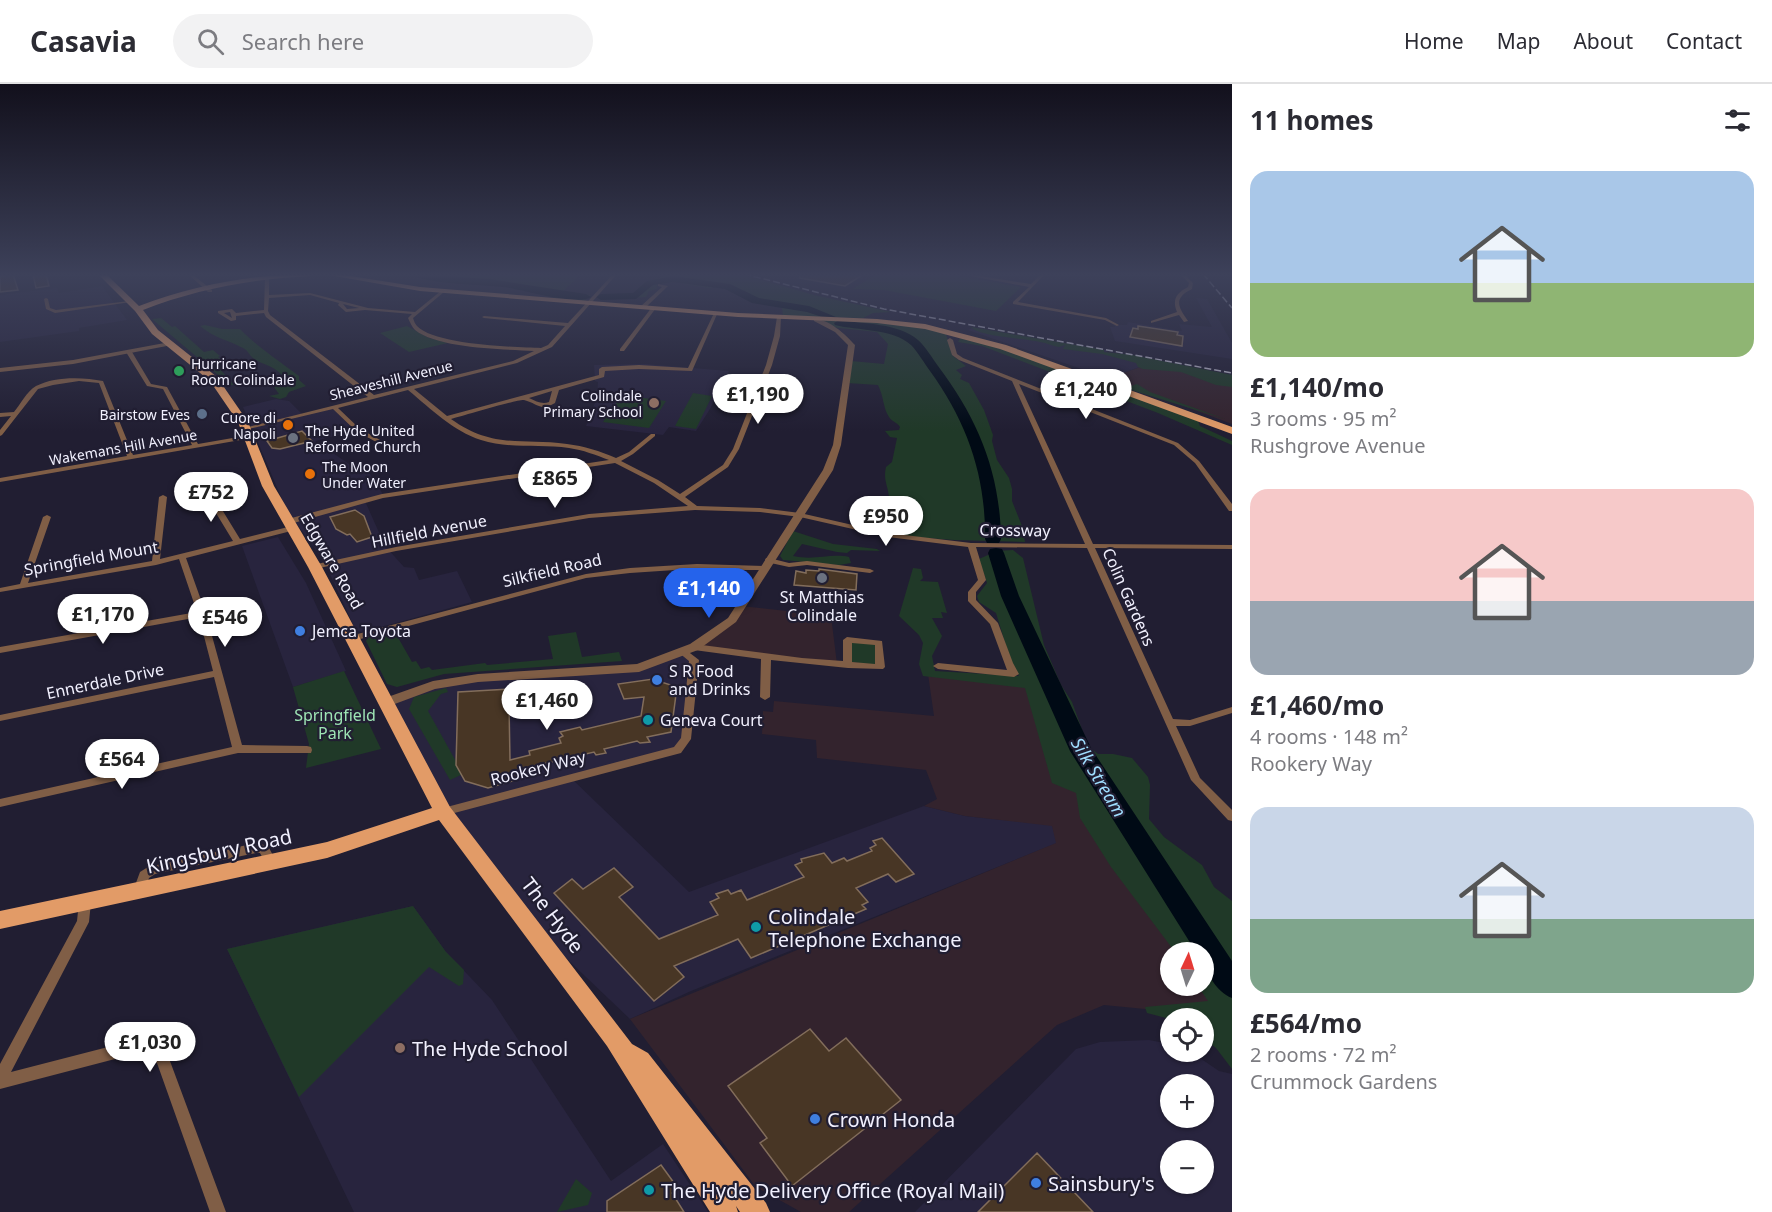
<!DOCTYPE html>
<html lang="en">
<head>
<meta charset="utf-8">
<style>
	body { margin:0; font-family:"Noto Sans",sans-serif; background:#f2f2f3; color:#2b2b33; height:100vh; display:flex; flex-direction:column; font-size:22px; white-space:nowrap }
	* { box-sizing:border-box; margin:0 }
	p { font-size:20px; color:#7c7c81 }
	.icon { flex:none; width:33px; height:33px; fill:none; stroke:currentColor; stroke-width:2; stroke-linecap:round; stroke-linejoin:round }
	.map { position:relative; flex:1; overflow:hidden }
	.sheet { display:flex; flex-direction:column; background:#fff; width:540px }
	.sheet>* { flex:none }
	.needle { width:39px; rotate:4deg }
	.buttons { position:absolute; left:1160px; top:858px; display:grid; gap:12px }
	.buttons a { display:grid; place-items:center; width:54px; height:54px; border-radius:50%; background:#fff; box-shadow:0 2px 4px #0004; font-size:30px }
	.price { position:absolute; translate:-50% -51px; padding:0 14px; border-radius:21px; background:#fff; color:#222; font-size:20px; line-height:39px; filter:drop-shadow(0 2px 3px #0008) }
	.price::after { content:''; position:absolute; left:50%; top:36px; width:18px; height:14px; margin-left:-9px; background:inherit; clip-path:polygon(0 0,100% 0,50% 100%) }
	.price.active { background:#2563eb; color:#fff }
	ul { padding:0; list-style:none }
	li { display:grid; align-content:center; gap:12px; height:318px; padding:0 18px }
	li span { display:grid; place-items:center; height:186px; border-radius:18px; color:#555 }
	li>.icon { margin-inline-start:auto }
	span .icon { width:108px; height:108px; fill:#fffc; stroke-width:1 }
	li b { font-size:26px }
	h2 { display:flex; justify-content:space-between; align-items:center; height:72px; padding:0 18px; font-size:26px }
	header { display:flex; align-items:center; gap:36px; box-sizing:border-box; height:84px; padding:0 30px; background:#fff; border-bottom:2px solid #e1e1e2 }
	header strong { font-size:28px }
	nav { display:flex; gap:33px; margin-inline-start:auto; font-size:21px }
	.search { width:420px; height:54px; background:#f2f2f3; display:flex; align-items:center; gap:15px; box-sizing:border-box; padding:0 21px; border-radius:33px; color:#7c7c81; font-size:22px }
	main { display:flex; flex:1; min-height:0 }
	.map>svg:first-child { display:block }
	.built { fill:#28243e; fill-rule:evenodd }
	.industrial { fill:#33232d }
	.green { fill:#203928 }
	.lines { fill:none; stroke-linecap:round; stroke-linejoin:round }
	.river { fill:#000a15; fill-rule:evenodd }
	.building { fill:#483625; stroke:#826d5b; stroke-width:1.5 }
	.minor { fill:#805e46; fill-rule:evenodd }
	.tertiary { fill:#805e46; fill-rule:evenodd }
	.primary { fill:#e29b67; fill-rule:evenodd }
	.rail { stroke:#b7b5c5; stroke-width:1.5; stroke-dasharray:7 3; stroke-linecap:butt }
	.leisure-dot { fill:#2e9e5b; stroke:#211e32; stroke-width:2 }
	.education-dot { fill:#8d6e63; stroke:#211e32; stroke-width:2 }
	.service-dot { fill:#5c6f8a; stroke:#211e32; stroke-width:2 }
	.food-dot { fill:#e8710a; stroke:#211e32; stroke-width:2 }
	.worship-dot { fill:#6b7280; stroke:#211e32; stroke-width:2 }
	.shop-dot { fill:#3f7fe0; stroke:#211e32; stroke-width:2 }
	.culture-dot { fill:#0f9aa8; stroke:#211e32; stroke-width:2 }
	.labels { text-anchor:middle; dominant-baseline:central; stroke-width:4.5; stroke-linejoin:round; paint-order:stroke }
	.far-poi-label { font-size:14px; fill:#f1f0fe; stroke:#211e32; text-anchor:start }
	.far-street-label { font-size:14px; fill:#f1f0fe; stroke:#211e32 }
	.street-label { font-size:16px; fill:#f1f0fe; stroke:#211e32 }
	.poi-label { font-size:16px; fill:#f1f0fe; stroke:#211e32; text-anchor:start }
	.park-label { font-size:16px; fill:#9de4b4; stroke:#211e32 }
	.water-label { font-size:18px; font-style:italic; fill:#9fddfe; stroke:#211e32 }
	.near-street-label { font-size:20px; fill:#f1f0fe; stroke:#211e32 }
	.near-poi-label { font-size:20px; fill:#f1f0fe; stroke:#211e32; text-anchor:start }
</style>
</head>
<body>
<header>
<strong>Casavia</strong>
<div class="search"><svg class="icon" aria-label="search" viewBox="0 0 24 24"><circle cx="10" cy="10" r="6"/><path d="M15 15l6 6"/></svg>Search here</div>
<nav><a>Home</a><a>Map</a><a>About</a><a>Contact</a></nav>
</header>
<main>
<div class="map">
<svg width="1232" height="1128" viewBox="0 0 1232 1128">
	<rect width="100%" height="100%" fill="#211e32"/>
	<path class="built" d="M102 202 127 236 79 244V247L0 258V211L57 204 59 209Z
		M1196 214 1207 215 1232 259V275L1115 257 1110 243H1115L1114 241H1127L1128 238 1182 247 1179 240 1212 243Z
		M972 244 1033 256 1066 259 1108 266 1106 268 1152 279 1108 294 968 246Z
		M645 280 729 287 710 325 696 347 669 343 663 351 586 342 597 313 598 298 595 297 594 281Z
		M276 315 289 317 303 331 334 323 358 346 315 357 352 382 370 390 384 412 365 417 385 462 404 483 414 484 419 496 457 487 472 518 363 548 356 547 324 477 287 427 243 323Z
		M278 453 306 499 346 587 293 603 242 462Z
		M684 568 695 575 686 657 678 666 571 694 689 808 924 722 965 732 1052 741 1057 759 691 907 630 935 521 831 446 737 387 618 432 601 639 583Z
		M413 822 446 868 492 916 611 1097 663 1060 708 1128H354L227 865Z
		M1149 956 1170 960V968H1191L1219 987 1232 990V1128H915L1076 965 1100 958ZM1170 1000H1203V1034H1170ZM1170 1066H1203V1100H1170Z"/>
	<path class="industrial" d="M1152 279 1232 299V340L1109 294Z
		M741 522 831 532 837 580 694 563 732 536Z
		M928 590 1030 602 1187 868H1170V902H1203L1220 918 1145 925 1104 921 1057 941 849 1128H801L756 1103 630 935 1056 759 1052 742 965 732 924 722 937 715 926 686 817 674 816 656 762 650 763 627 773 628 774 617 934 632Z"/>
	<path class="green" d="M419 190H581L559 211 563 209 590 211 584 217 556 214 509 202 420 193 422 191Z
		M667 190H740L814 211 891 228 873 229 863 234 783 232 782 223 761 220 722 202 709 204 679 199 677 196 657 200V205L649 207 646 213 628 214C637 210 637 205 643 200 650 194 660 196 667 190Z
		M876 190H949L1021 203 996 227 884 206 853 205Z
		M161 234 172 243 175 242 204 268 213 266 220 272 218 273 230 282 220 285 234 301H230L152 235Z
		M849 235 922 243 946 250 952 271 966 282 956 286 962 291 960 295 969 299 984 326 993 351 992 357 997 376 1009 394 1012 405V417L1022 442 1025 458 954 456 888 451 869 446 870 438 889 413C888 402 883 396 886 383L892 378 897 354 890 353 885 347 899 346 900 343C897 338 892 338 889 333 883 324 884 313 878 301L847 299 851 277 884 280 888 260 877 248 830 243 816 236Z
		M205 241 222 245H240C255 261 280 278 299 292V296L306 302 289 308 286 313 280 315 269 312 279 310 271 299 282 291C271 280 262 281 253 274 249 271 248 266 243 264 226 255 216 255 200 242Z
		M407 242 429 254 448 259 409 268 380 249Z
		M971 243 1104 266V268L1132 271 1232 291V303L1216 301 1181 288 1143 285 1138 283 1136 279 1102 270 1063 265 1065 261 1059 263C1052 262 1047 259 1040 258 1025 254 979 253 971 243Z
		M960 254 996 262 1198 337 1200 342 1232 357V361L1158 329 982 262 958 258Z
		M1137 300 1150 308 1225 335 1125 304Z
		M693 309 712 312 696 345 675 342Z
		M622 311 666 317 649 344 603 338Z
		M793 447 833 460 877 465 880 467 851 466 847 469 837 468 802 460 793 472C815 477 830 469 849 473L851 479 839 481 783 476 780 472Z
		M1013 466 1023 474 1044 561 1061 601 1072 618 1088 662 1098 670H1113L1132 674 1148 693 1150 701 1149 735 1164 753 1202 781 1214 803 1232 817V985L1216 964 1203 954V934L1170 935 1147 929 1145 923 1208 917 1198 902H1203V868H1175L1111 783 1080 734 1076 709 1052 699 1025 604 923 592 919 580 923 559 919 551 899 532 913 484 921 485 923 494 920 497 938 498 947 529 941 528 943 534H932L942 552 932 572 935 587 1019 592 1011 578 996 529 979 518 977 512 987 499 979 475 997 467Z
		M408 543 409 546 396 550 412 578 416 577 421 585 429 583 432 586 485 579 487 581 553 575 548 552 576 548 582 573 619 568 622 577 444 590 397 603 387 600 366 557 368 553Z
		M850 558 875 560 878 581 852 578Z
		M344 587 381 665 306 684 309 660 293 603Z
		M446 604 448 608 441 610 428 627 463 690 450 696 409 625 414 613Z
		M413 822 446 868 464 886 463 900 459 902 429 883 299 1013 227 865Z
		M576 1095 592 1109 588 1121 557 1128Z"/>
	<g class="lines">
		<path class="river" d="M410 190 489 195 586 210 591 213C579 222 526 207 510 204 488 200 425 201 410 190Z
			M673 192 730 200 759 214 809 222 836 233 831 236 807 228 752 219 725 205 673 198 653 201 636 215 601 216 596 213 601 210 633 209 647 197Z
			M839 236C863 240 899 239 918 256 926 263 932 274 938 282 978 335 1000 388 1001 455L999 459H987L985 455C986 392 967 338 930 287 924 279 918 268 911 261 892 244 858 247 835 241L834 239Z
			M996 464 1002 465 1004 469 1019 512 1091 664 1232 877V914C1216 908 1203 886 1203 868H1196L1070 667 1001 512 988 469 990 465Z"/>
	</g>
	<path class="building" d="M2 190H13L18 206 0 208V192H3Z
		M33 190H46L49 202 36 204Z
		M800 190H864L845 202 800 194Z
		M1138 242 1178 248 1177 251 1183 252 1182 262 1130 253 1133 244 1138 245Z
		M302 347 312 357 280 365 272 364 267 357Z
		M355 426 364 432 372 453 357 458 350 450 347 451 336 445 330 433Z
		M819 485 857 490 856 506 794 501 796 487 806 489V486L819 487Z
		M660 594 661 598 677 603 671 648 647 653 650 658 640 659 637 657 604 665 606 669 596 671 594 668 534 682 537 690 488 704 465 697 456 681 458 608 545 603V619L509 621 510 676 530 671 529 667 561 659 559 654 563 652 560 648 580 643 582 646 641 632 644 613 624 615 618 600Z
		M882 754 914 790 896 798 888 790 856 804 868 818 862 821 866 825 751 874 738 855 674 882 684 893 654 917 554 809 572 795 583 805 614 784 633 803 619 813 659 855 718 831 710 818 719 814 716 810 728 806 731 810 741 806 747 816 804 793 795 781 802 778 801 775 824 769 832 779 844 774 847 777 872 767 870 764 876 761 873 757Z
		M810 945 829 967 846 954 901 1016 792 1102 760 1059 767 1054 728 1002Z
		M1037 1069 1093 1128H978Z
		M661 1081 677 1103 672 1109 684 1128H607V1117Z"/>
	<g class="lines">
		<path class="minor" d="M188 190H192L212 206V208H208Z
			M613 190H617L552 263 517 279 414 305 447 332 599 291V285L602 283 639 281 688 284 714 229 718 228 692 287 639 285 605 287 604 293 559 306 555 319C540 328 537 319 524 316 518 315 462 332 451 335 493 365 520 354 567 360 584 362 600 367 616 374L629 368 651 350H655V352L633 370 621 377 658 396 680 410 723 381 733 365 766 281 774 252 777 233 779 232 781 233 780 252 772 281 739 365 728 383 685 413 697 422 760 424 800 429 888 449 971 459 1085 460 1012 297 959 276 952 271 947 256 950 254 953 256 957 270 963 274 1178 359 1199 377 1232 420V427H1229L1195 379 1174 361 1019 300 1093 460 1232 461V465L1095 464 1173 635 1190 636 1232 623V629L1190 642H1176L1200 694 1232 726V737L1228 736 1191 696 1087 464 976 463 986 496 976 508V516L998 539 1013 579 1019 590 1014 593 938 585 933 582 938 579 1007 586 990 540 968 517V508L978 496 968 463 888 453 800 433 760 428 695 426 589 434 396 467 315 485H312L311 483 312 481 396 463 589 430 688 422 654 399 615 379 383 414 290 440H284V436L382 410 609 376C596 371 583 366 569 364 540 360 509 365 481 356 453 347 431 325 408 306L338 324 360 345 393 363 394 364 391 366 356 347 333 325 244 346V344L368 313 266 233 264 229 236 232V236L231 237 218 229V227L232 225 236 229 264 226 265 194 267 193 269 194V211L310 209 368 224 415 228 442 206 444 208 413 234C414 237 415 240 417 242 435 261 514 263 541 264L548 261 565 242 484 234 482 233 484 232 568 239ZM310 211 339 219 338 221 346 228 365 226 412 230 408 234C410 238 412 243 415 246 439 265 504 265 534 267L513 277 374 311 270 231 268 227 269 214ZM343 220 359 224 347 225ZM230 228 232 234 224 229ZM552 307 549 318C542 321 536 317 529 314Z
			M960 190H967L1031 200 1041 190H1045L1018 218 1106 234 1119 241 1117 242 1105 236 1013 220V218L1029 203Z
			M1180 190H1184L1193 199 1192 205C1173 214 1178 223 1188 237L1184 238 1179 231 1151 239V237L1177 228C1172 216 1176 209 1188 203L1189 199Z
			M658 200 668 202 645 224H641V222L662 203 658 202Z
			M46 214 48 215 50 224 56 226 129 217 131 218 55 229 46 225 44 215Z
			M652 223 656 224 624 267H620V265Z
			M129 266 132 268 151 300 167 303 198 360 250 351 253 353 252 354 0 398V394L127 372 99 299 79 297 53 301 38 305 2 351 0 352V346L11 332 0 333V329L14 328C20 321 27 307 36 302 55 292 83 293 103 297L133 371 192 361 163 305 147 302 126 268Z
			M206 404 210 406 240 455 292 442 296 444 295 446 186 474 206 530 242 661 307 662 311 663 312 666 311 669H238L0 723V715L232 663 214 593 0 637V631L213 587 199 533 0 569V563L197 528 179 475 156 481 0 508V504L20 500 43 433 47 431 51 433 28 499 152 477 159 413 163 411 167 413 160 475 233 457 202 406Z
			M766 474H769L789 479 807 477 870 485 874 487 870 489 807 481 789 483 766 478 765 476Z
			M697 480 764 482 768 484 764 486H675L630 489 586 494 353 557 349 554 350 552 586 490 630 484Z
			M847 553 882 557 885 583 883 585 848 584 771 576 770 613 765 616 760 613 761 575 694 566 690 563 694 560 802 574 843 577V556ZM852 559 875 561V580L852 578Z
			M683 565 686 566 699 576 691 655 681 669 443 732 439 731 437 728 439 725 443 724 674 663 681 654 689 577 678 568Z
			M256 759 268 762 277 779 275 782 271 784 267 782 260 769H256L155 790 149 794 143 811 139 812 135 811 133 807 140 788 148 783Z
			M85 813 89 814 91 818 89 838 11 988 139 955 167 969 226 1128H210L157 979 138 969 0 1005V980L77 837 79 818 81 814Z"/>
		<path class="tertiary" d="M814 235C829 235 845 250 855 261L841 361 833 386 736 538 698 566 639 588 478 598 435 605 392 621H382L381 618 382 615 433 597 478 590 637 580 690 560 728 534 823 386 833 361 848 261 835 248 814 237Z
			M170 258 172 259V261L73 280 0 288V284L73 276Z"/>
		<path class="primary" d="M98 190H106L139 222C195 201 253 190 313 190L310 192C252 195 197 205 143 226L158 246 217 293 248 338 274 402 322 483 450 723 632 960 648 969 766 1119 770 1128H740L736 1122 738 1128H710L607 962 439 736 327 774 0 845V827L327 758 432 724 308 483 262 402 238 338 210 297 152 250 135 227Z
			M323 190H338L420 203 738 229 877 235 925 240 1006 261 1232 343V350L1000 265 925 245 877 239 738 233 420 207Z"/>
		<path class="rail" d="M744 190 884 225 1232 289
			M1203 190 1232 224"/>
	</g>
	<linearGradient id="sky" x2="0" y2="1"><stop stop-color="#12101c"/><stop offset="0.55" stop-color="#3d415a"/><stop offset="1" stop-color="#3d415a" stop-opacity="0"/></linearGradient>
	<rect width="1232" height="347" fill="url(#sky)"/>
	<circle class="leisure-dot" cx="179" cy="287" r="6"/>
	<g class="education-dot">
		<circle cx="654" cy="319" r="6"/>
		<circle cx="400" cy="964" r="6"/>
	</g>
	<circle class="service-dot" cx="202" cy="330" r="6"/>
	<g class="food-dot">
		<circle cx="288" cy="341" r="6"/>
		<circle cx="310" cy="390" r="6"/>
	</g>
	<g class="worship-dot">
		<circle cx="293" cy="354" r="6"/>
		<circle cx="822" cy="494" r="6"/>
	</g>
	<g class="shop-dot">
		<circle cx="300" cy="547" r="6"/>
		<circle cx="657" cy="596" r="6"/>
		<circle cx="815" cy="1035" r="6"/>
		<circle cx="1036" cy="1099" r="6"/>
	</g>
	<g class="culture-dot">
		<circle cx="648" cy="636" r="6"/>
		<circle cx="756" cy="843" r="6"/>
		<circle cx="649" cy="1106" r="6"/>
	</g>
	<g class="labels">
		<g class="far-poi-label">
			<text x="191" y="279">Hurricane<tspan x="191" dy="16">Room Colindale</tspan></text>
			<text x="642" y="311" text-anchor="end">Colindale<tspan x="642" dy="16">Primary School</tspan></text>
			<text x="190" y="330" text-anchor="end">Bairstow Eves</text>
			<text x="276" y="333" text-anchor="end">Cuore di<tspan x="276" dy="16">Napoli</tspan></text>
			<text x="305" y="346">The Hyde United<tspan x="305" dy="16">Reformed Church</tspan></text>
			<text x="322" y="382">The Moon<tspan x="322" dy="16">Under Water</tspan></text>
		</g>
		<g class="far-street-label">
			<text transform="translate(391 296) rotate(-14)">Sheaveshill Avenue</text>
			<text transform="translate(123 363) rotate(-10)">Wakemans Hill Avenue</text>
		</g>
		<g class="street-label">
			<text transform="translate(1015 446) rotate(1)">Crossway</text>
			<text transform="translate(429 447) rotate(-11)">Hillfield Avenue</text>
			<text transform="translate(91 474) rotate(-10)">Springfield Mount</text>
			<text transform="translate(332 477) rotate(60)">Edgware Road</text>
			<text transform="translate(552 486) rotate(-13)">Silkfield Road</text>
			<text transform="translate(1129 513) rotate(66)">Colin Gardens</text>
			<text transform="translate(105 597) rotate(-12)">Ennerdale Drive</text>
			<text transform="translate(538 684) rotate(-14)">Rookery Way</text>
		</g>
		<g class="poi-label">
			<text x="822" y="513" text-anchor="middle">St Matthias<tspan x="822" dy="18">Colindale</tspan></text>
			<text x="312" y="547">Jemca Toyota</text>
			<text x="669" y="587">S R Food<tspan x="669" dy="18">and Drinks</tspan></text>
			<text x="660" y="636">Geneva Court</text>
		</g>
		<g class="park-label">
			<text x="335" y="631">Springfield<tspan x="335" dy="18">Park</tspan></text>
		</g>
		<g class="water-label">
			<text transform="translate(1099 693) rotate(59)">Silk Stream</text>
		</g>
		<g class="near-street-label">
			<text transform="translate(219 767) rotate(-12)">Kingsbury Road</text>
			<text transform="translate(553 831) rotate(53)">The Hyde</text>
		</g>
		<g class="near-poi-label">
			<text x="768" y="832">Colindale<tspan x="768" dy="23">Telephone Exchange</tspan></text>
			<text x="412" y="964">The Hyde School</text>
			<text x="827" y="1035">Crown Honda</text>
			<text x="1048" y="1099">Sainsbury's</text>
			<text x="661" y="1106">The Hyde Delivery Office (Royal Mail)</text>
		</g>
	</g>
</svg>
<div class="buttons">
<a><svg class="needle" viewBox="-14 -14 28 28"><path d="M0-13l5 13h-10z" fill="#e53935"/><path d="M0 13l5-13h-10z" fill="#7c7c81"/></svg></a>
<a><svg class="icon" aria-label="locate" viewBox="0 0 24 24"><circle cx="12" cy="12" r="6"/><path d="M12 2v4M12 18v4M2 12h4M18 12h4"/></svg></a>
<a>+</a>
<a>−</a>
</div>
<b class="price" style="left:1086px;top:336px">£1,240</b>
<b class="price" style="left:758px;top:341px">£1,190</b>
<b class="price" style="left:555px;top:425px">£865</b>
<b class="price" style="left:211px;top:439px">£752</b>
<b class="price" style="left:886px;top:463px">£950</b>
<b class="price active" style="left:709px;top:535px">£1,140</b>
<b class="price" style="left:103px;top:561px">£1,170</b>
<b class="price" style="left:225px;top:564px">£546</b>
<b class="price" style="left:547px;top:647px">£1,460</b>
<b class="price" style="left:122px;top:706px">£564</b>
<b class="price" style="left:150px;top:989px">£1,030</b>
</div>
<section class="sheet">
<h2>11 homes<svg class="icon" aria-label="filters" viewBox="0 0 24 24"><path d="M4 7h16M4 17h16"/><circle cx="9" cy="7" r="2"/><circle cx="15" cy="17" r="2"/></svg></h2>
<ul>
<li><span style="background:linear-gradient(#a9c7e8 60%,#8fb573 0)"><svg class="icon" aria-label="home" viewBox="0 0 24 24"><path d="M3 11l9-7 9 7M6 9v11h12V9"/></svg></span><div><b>£1,140/mo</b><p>3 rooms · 95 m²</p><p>Rushgrove Avenue</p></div></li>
<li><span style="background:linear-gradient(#f6c9c9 60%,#9aa5b1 0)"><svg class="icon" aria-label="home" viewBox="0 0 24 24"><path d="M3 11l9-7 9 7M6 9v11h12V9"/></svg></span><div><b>£1,460/mo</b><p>4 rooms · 148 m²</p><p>Rookery Way</p></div></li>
<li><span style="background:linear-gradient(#c9d6e8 60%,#7fa58c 0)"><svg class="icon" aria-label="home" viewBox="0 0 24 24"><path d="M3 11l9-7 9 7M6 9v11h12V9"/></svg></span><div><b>£564/mo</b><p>2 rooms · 72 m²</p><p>Crummock Gardens</p></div></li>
</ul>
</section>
</main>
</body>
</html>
